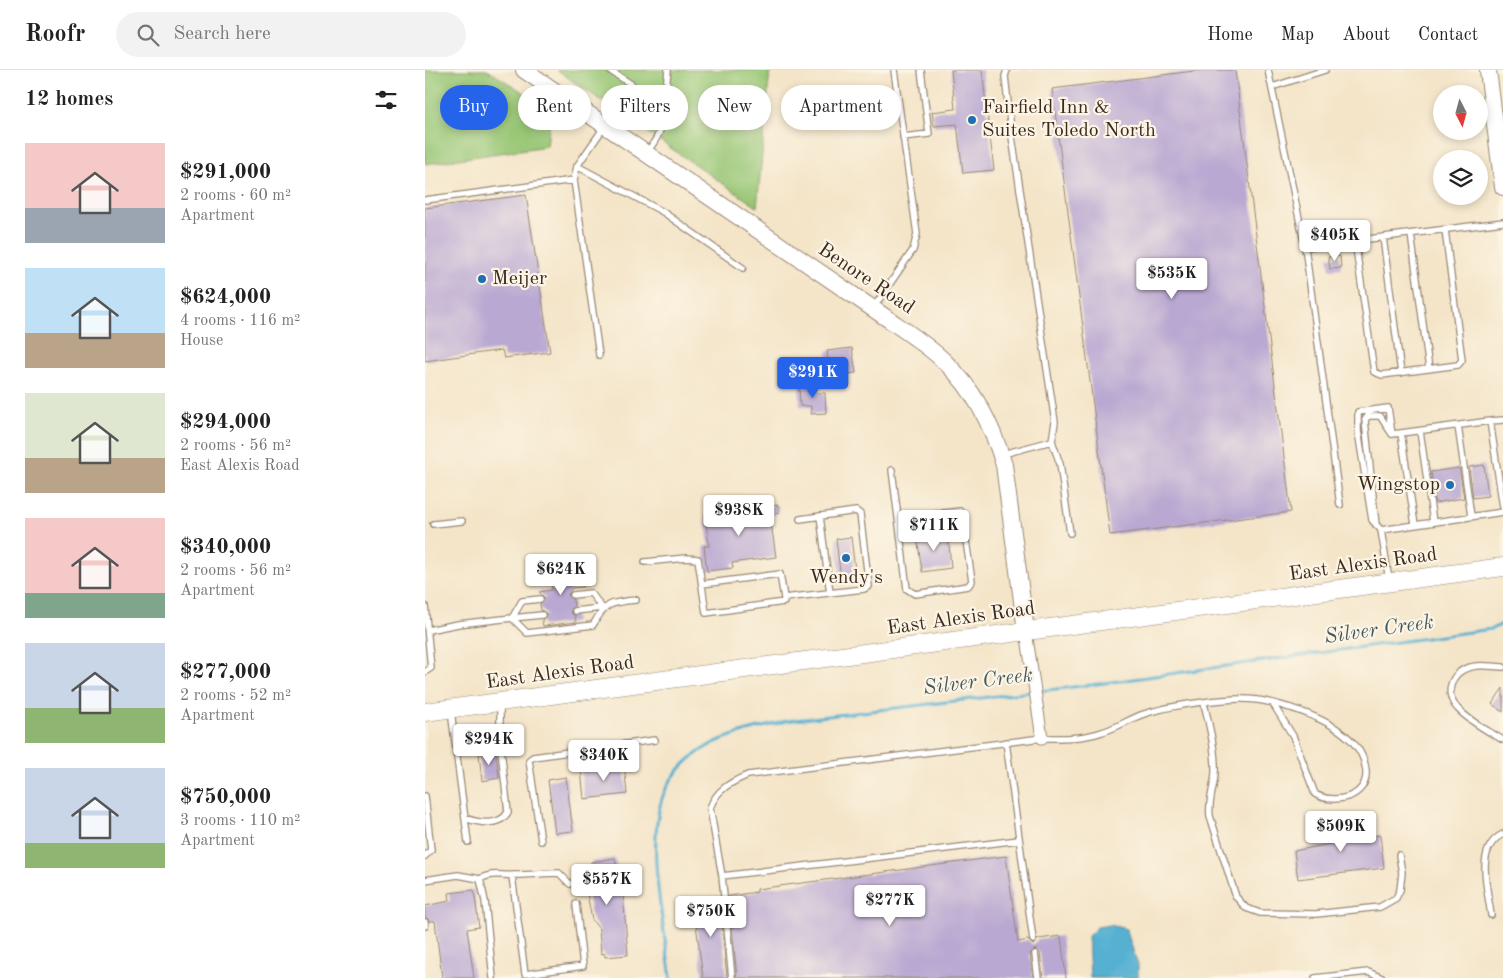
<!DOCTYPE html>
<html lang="en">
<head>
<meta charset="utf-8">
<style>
	body { margin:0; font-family:"Old Standard TT",serif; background:#f2f2f2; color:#222; height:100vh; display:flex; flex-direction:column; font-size:19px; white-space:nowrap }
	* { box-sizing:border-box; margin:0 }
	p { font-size:16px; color:#767676 }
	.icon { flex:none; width:28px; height:28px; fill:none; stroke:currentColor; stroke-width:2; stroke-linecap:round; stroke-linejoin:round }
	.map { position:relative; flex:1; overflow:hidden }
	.drawer { display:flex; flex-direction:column; background:#fff; width:425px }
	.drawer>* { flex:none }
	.banner { position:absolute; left:15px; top:15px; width:475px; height:45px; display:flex; gap:10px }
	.needle { width:32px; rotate:174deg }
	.buttons { position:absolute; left:1008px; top:15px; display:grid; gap:10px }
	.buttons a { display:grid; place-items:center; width:55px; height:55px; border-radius:50%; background:#fff; box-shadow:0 2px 8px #0003; font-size:25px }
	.price { position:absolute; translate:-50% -42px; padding:0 11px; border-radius:5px; background:#fff; color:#222; font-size:16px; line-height:32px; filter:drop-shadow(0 1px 2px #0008) }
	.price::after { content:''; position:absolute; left:50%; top:30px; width:15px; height:11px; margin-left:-8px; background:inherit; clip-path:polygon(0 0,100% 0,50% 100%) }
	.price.active { background:#2563eb; color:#fff }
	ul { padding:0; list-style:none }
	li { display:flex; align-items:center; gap:15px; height:125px; padding:0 25px }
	li span { display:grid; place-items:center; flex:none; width:140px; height:100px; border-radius:0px; color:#555 }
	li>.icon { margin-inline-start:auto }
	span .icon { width:60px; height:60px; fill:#fffc; stroke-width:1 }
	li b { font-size:21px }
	h2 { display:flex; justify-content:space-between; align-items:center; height:60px; padding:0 25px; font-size:21px }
	.pill { padding:0 18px; border-radius:22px; background:#fff; box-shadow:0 2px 8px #0003; font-size:18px; line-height:45px }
	.pill.active { background:#2563eb; color:#fff }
	header { display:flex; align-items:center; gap:30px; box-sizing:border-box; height:70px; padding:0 25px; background:#fff; border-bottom:1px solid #e0e0e0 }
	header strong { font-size:24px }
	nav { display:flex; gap:28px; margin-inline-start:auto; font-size:18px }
	.search { width:350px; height:45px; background:#f2f2f2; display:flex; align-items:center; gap:12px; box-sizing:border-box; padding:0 18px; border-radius:28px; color:#767676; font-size:19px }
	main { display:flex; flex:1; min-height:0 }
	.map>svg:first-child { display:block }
	.green { fill:#97c675; stroke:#69784a }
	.water { fill:#54b0d2; stroke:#486d78 }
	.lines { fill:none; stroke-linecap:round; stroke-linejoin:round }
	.stream { stroke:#54b0d2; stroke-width:3 }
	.building { fill:#b9a8d2 }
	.lane-casing { stroke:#988874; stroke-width:8 }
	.street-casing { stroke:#988874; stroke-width:13 }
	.secondary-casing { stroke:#988874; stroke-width:18 }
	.primary-casing { stroke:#988874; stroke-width:19 }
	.lane { stroke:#fff; stroke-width:5.5 }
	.street { stroke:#fff; stroke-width:11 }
	.secondary { stroke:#fff; stroke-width:16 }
	.primary { stroke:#fff; stroke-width:18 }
	.poi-dot { fill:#1f6fb2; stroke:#fcf5e5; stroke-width:2 }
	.labels { text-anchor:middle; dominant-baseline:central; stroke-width:4.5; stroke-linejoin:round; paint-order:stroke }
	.poi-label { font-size:20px; fill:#3b2a1e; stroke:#fcf5e5; text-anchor:start }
	.street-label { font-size:20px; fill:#3b2a1e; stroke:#fcf5e5 }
	.water-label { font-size:21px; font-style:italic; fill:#44595d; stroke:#fcf5e5 }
</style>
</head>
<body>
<header>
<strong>Roofr</strong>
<div class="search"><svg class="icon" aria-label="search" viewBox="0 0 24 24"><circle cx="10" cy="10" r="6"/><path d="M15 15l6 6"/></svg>Search here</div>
<nav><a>Home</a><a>Map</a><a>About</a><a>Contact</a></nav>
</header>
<main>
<section class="drawer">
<h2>12 homes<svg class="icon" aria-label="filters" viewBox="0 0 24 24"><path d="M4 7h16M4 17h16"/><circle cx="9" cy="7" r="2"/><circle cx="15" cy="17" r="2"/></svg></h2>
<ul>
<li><span style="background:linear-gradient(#f6c9c9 65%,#9aa5b1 0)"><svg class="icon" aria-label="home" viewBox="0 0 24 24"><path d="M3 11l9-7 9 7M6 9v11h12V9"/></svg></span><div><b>$291,000</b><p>2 rooms · 60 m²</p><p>Apartment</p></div></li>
<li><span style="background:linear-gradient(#bfe0f5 65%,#b9a48a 0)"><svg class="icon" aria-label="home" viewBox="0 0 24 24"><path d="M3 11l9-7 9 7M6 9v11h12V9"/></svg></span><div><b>$624,000</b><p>4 rooms · 116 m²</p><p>House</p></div></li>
<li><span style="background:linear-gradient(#dfe7d0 65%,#b9a48a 0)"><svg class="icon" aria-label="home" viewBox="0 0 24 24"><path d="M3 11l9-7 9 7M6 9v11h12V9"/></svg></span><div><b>$294,000</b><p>2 rooms · 56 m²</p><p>East Alexis Road</p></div></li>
<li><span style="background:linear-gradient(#f6c9c9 75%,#7fa58c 0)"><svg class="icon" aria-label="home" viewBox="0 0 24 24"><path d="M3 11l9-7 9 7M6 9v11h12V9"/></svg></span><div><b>$340,000</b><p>2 rooms · 56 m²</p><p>Apartment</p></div></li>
<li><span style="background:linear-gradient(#c9d6e8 65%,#8fb573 0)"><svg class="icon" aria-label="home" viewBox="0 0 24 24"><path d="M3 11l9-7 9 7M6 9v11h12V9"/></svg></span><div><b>$277,000</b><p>2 rooms · 52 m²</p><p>Apartment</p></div></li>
<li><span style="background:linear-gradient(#c9d6e8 75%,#8fb573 0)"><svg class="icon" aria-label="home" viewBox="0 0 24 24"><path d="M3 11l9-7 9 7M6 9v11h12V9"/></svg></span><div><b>$750,000</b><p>3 rooms · 110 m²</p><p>Apartment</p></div></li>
</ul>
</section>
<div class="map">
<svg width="1078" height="908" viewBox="0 0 1078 908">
	<rect width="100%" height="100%" fill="#fcf5e5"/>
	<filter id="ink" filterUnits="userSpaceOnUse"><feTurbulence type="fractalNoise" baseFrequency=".02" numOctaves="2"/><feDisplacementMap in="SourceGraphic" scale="10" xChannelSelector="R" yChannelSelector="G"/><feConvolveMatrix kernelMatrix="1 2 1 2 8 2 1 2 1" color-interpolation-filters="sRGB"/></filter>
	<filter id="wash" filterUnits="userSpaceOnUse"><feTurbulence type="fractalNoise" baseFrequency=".0096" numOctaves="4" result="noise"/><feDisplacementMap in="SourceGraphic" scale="20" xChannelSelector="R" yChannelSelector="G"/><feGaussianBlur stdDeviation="1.12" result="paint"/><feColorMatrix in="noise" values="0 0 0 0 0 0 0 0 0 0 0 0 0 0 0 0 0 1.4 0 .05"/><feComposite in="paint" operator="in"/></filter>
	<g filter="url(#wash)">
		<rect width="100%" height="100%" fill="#f4e5c9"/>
		<path class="green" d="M0 0H62L126 39 122 76 0 94Z
			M132 0H345L332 137 158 18Z"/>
		<path class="water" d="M685 855 701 859 713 895V908H665L663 866 672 857Z"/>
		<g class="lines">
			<path class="stream" d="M246 908C239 857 217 760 243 715 254 695 277 677 298 669 318 661 340 657 361 651L665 615 1066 559 1078 554"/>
		</g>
		<g id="blocks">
			<path class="building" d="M526 0H557L569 100 538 103 532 54 509 56 507 42 530 39Z
				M777 0H810L866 442 685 465 627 19Z
				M101 125 125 282 79 288 77 280 0 291V138Z
				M915 186 916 198 905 199 903 187Z
				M427 278 431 303 405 306 402 281Z
				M389 315 390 323H400L401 343 386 344V336H375L374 316Z
				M1059 395 1063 426 1048 428 1044 397Z
				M1034 398 1039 428 1010 433 1006 402Z
				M353 435 354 443 345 445 351 487 307 493 308 498 282 501 279 476H284L280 445Z
				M523 462 526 498 497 502 492 466Z
				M426 467 431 508 416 510 411 469Z
				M156 496 158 517 147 518 143 525 148 530 149 536 145 542 150 546 151 552 118 556 117 550 122 544 116 540 115 534 120 528 114 522 127 520 124 500Z
				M1078 618V642L1067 634Z
				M71 682 74 708 57 711 54 684Z
				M199 694 202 724 159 729 156 700Z
				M141 707 148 761 130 763 123 710Z
				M930 747 933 768 955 765 959 798 873 809 869 781 910 773 907 750Z
				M581 786 593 872 603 870 608 875 613 869 636 866 641 908H618L615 883 610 879 605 884 608 908H312L304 826 332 822V819Z
				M190 788 194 812H197L203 885 180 887 179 883 176 884 174 859 167 850 162 823H164L156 803 166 795V792Z
				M49 820 54 857 42 859 49 908H17L10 851H5L0 847V836L25 831 24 823Z
				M294 828 302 908H278L268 831Z"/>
		</g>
	</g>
	<g filter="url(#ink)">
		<use href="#blocks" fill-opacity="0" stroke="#988874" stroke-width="1"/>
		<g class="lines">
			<g class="lane-casing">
				<path id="lane" d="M184 0C204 14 244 31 235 60 233 68 226 76 222 83
					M843 0 880 177
					M847 17 900 0
					M238 45 243 0
					M478 67 504 64 496 0
					M152 96 238 142 318 198
					M149 110 174 285
					M0 130 149 110 152 96 180 56
					M986 164 1004 299
					M958 167 976 303
					M930 171 949 302 957 305 1033 295 1037 290 1020 160
					M449 237 488 180 492 164 469 0
					M1065 351 1078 350
					M1033 356 1046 446
					M995 361 1008 452
					M627 371 635 394 645 463
					M578 384 627 371 630 352 586 60 580 6 582 0
					M467 400 482 519 490 524 543 516 547 511 537 444 535 441 473 449
					M915 435 880 177 1078 152
					M395 446 405 523
					M8 454 37 451
					M951 455 940 350 943 346H955L967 364
					M990 455 976 363 1065 351 1078 437
					M956 460 947 450 933 361V342L963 338 967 364 976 363
					M220 492 261 488 273 489 281 543 359 532V528L439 519 444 516 435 444 431 441 375 449
					M964 510 956 460 1078 442
					M277 514 355 504 359 528
					M148 525 166 523 177 538 150 541
					M0 536 6 598 0 602
					M87 548 97 531 115 529
					M87 548 117 545
					M3 560 33 554 87 548 102 563 168 555C180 533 186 532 211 530
					M1078 597C1068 597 1057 594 1046 597 1026 601 1018 624 1033 639 1044 651 1063 661 1078 670
					M779 633C784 655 791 681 790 703 789 718 783 731 785 746L811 827 821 838 835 843 891 844 955 837 971 828 975 820 977 803 974 785
					M26 641 43 772
					M581 672 608 870
					M31 677 75 672
					M0 726 6 780 0 786
					M40 748C53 753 75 757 83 742L75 670V635
					M594 770 297 806 285 738C291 720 306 712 323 705L617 668C637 668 657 669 677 662 691 658 703 650 716 645 741 636 806 626 832 630 843 631 855 635 866 638 894 647 938 665 941 701 943 728 908 735 890 724L868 666 848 634
					M116 771 104 690 108 687 230 670
					M87 806 100 904 158 896 151 834
					M297 806 307 908
					M55 809C67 802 77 806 90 805 105 805 120 803 134 803L145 814
					M0 810 33 805 55 809 60 831 68 908
					M1066 845C1063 820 1049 778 1078 764
					M0 856V852
					M610 884 613 908
					M890 908 943 902 957 908"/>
			</g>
			<g class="street-casing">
				<path id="street" d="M601 561 617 668"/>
			</g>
			<g class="secondary-casing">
				<path id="secondary" d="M99 0 466 251C485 264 505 277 521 293 550 320 568 358 579 395L601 561
					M1063 0 1078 117"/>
			</g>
			<g class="primary-casing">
				<path id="primary" d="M0 642 1078 497"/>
			</g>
			<use href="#lane" class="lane"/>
			<use href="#street" class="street"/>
			<use href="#secondary" class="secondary"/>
			<use href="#primary" class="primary"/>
		</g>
	</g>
	<g class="poi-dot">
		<circle cx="547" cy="50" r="5"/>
		<circle cx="57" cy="209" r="5"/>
		<circle cx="1025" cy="415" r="5"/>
		<circle cx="421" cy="488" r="5"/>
	</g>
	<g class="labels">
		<g class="poi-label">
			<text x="557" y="38">Fairfield Inn &amp;<tspan x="557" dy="23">Suites Toledo North</tspan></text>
			<text x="67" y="209">Meijer</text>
			<text x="1015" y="415" text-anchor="end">Wingstop</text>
			<text x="421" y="508" text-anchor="middle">Wendy's</text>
		</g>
		<g class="street-label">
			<text transform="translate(441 209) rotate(34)">Benore Road</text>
			<text transform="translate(938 495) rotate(-8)">East Alexis Road</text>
			<text transform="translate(536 549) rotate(-8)">East Alexis Road</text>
			<text transform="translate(135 603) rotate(-8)">East Alexis Road</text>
		</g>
		<g class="water-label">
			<text transform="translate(954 560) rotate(-8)">Silver Creek</text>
			<text transform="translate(553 612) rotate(-7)">Silver Creek</text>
		</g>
	</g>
</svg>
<div class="buttons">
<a><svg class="needle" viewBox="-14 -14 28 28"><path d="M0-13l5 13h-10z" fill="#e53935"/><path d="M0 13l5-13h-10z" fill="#767676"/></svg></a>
<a><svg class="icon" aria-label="layers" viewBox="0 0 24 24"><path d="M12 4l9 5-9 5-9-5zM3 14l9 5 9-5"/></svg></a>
</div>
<b class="price" style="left:910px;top:192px">$405K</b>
<b class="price" style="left:747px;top:230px">$535K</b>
<b class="price active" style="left:388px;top:329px">$291K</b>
<b class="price" style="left:314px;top:467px">$938K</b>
<b class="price" style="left:509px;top:482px">$711K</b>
<b class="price" style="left:136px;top:526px">$624K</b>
<b class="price" style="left:64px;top:696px">$294K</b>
<b class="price" style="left:179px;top:712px">$340K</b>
<b class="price" style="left:916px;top:783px">$509K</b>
<b class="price" style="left:182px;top:836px">$557K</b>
<b class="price" style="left:465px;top:857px">$277K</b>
<b class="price" style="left:286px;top:868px">$750K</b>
<div class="banner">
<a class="pill active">Buy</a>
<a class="pill">Rent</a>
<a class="pill">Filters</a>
<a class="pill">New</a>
<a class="pill">Apartment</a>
</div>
</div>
</main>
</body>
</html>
